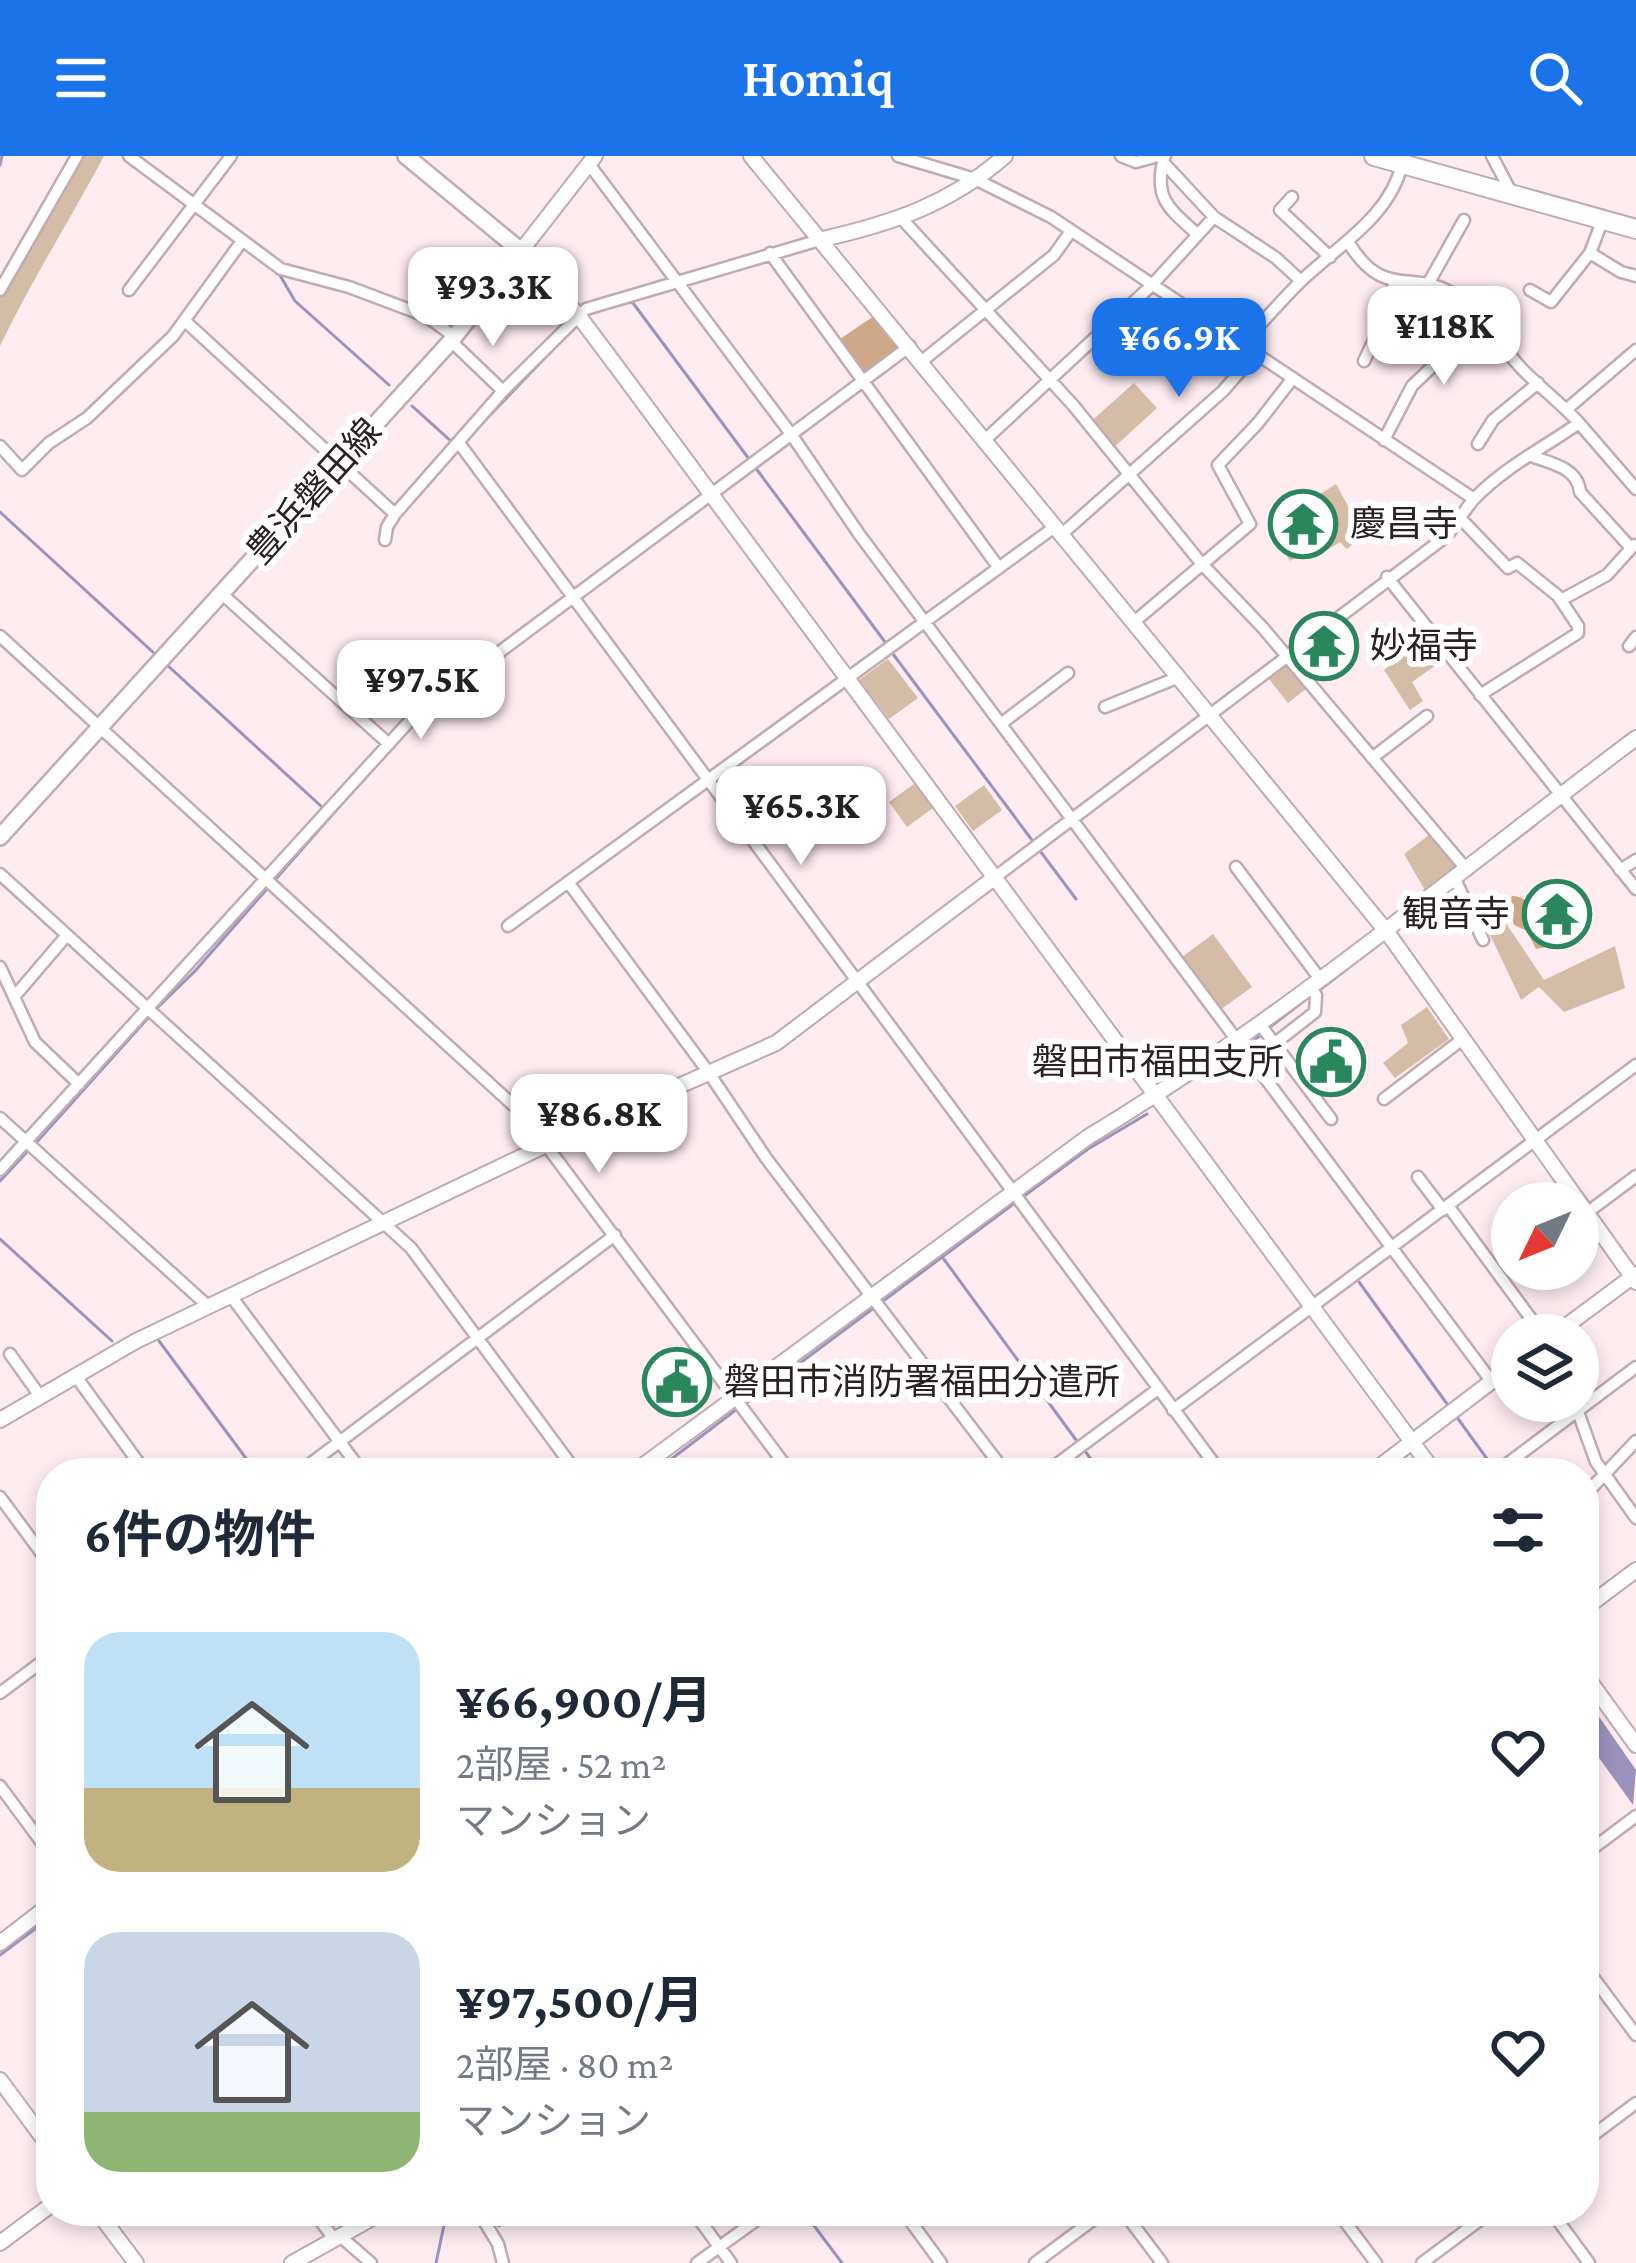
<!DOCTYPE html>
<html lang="ja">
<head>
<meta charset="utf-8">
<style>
	body { margin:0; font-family:"Crimson Pro","Noto Sans JP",serif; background:#f2f2f3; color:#1f2937; height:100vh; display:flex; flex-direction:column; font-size:45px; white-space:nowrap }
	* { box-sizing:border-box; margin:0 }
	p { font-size:39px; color:#747a83 }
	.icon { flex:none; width:66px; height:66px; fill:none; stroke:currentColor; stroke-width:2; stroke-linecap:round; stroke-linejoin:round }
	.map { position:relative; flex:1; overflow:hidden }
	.sheet { position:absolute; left:36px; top:1302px; width:1563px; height:768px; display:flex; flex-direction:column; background:#fff; border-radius:48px; box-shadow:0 6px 18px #0003 }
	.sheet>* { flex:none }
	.needle { width:78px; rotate:227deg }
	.controls { position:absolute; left:1491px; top:1026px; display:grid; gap:24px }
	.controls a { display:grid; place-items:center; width:108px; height:108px; border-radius:50%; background:#fff; box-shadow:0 6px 18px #0003; font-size:60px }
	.price { position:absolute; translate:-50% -102px; padding:0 27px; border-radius:24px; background:#fff; color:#222; font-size:39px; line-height:78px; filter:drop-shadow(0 3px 6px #0008) }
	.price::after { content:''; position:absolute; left:50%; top:72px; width:36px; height:27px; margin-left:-18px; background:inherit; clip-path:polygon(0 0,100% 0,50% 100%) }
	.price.on { background:#1a73e8; color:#fff }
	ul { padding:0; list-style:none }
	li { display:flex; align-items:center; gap:36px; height:300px; padding:0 48px }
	li span { display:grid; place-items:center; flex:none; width:336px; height:240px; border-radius:36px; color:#555 }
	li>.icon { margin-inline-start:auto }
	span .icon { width:144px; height:144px; fill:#fffc; stroke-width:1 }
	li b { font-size:51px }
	h2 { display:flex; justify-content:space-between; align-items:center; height:144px; padding:0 48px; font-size:51px }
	header { display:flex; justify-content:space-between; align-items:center; height:156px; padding:0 48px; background:#1a73e8; color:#fff; font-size:54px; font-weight:600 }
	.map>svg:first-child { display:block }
	.green { fill:#d5bca6 }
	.forest { fill:#cda886 }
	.water { fill:#9b92bd }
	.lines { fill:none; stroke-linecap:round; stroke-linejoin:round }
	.stream { stroke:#9b92bd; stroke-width:3 }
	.minor-casing { stroke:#c0abb1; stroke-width:15 }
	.tertiary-casing { stroke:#c0abb1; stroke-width:18 }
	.secondary-casing { stroke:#c0abb1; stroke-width:20 }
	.trunk-casing { stroke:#c0abb1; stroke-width:22 }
	.minor { stroke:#fff; stroke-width:10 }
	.tertiary { stroke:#fff; stroke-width:14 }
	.secondary { stroke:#fff; stroke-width:15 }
	.trunk { stroke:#fff; stroke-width:18 }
	.labels { text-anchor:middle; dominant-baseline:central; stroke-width:12; stroke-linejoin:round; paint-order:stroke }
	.street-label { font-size:36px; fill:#292123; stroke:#fff }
	.poi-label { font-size:36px; fill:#292123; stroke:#fff; text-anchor:start }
</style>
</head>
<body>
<header><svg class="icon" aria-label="menu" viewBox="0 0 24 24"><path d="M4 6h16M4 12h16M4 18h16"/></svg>Homiq<svg class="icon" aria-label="search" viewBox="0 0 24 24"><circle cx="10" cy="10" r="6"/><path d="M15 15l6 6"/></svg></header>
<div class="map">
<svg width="1636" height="2107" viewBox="0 0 1636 2107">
	<rect width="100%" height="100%" fill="#feecf1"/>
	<path class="green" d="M80 0H104C70 64 31 125 0 190V134Z
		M1134 227 1157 252 1111 294 1088 268Z
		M1336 328 1364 379 1347 393 1340 386 1318 400 1313 396 1306 403 1303 398 1290 405 1283 394 1335 360 1320 338Z
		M1428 478 1446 502 1412 526 1423 545 1410 554 1384 514Z
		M888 503 918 542 889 563 859 524Z
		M1284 503 1307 532 1288 547 1265 518Z
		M918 625 936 650 907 671 889 646Z
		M984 629 1002 654 973 675 955 650Z
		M1429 679 1458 710 1426 736 1404 698Z
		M1503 763 1544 824 1615 790 1625 832 1564 856 1539 831 1521 844 1484 766Z
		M1213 778 1252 831 1216 857 1178 804Z
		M1427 851 1449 883 1395 922 1383 907 1408 887 1401 869Z"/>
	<path class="forest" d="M874 160 901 197 867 222 840 183Z
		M1512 740C1526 740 1534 752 1539 764L1557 771 1560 779 1551 790 1536 793 1527 775 1514 769 1508 748Z"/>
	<path class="water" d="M1584 1539 1636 1614 1633 1649 1584 1581Z"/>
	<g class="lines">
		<path class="stream" d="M0 9 2 0
			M278 116 295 145 389 229
			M627 146 633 147 749 303
			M412 250 452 286
			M471 279 564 182
			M755 311 885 486
			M0 356 155 498
			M890 494 1076 743
			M166 508 322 651
			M1460 726 1535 669
			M1393 777 1452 732
			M1317 836 1386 783
			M154 855 195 815 361 626
			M1269 872 1309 841
			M1249 888 1262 878
			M34 989 148 862
			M0 1025 27 996
			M1024 1040 1088 993 1147 958
			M0 1083 112 1185
			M943 1102 1079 1288
			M1359 1126 1450 1252
			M159 1185 257 1317
			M745 1248 1016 1046
			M1456 1260 1493 1311
			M1085 1295 1101 1317
			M653 1317 737 1253
			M0 1799 51 1761
			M488 2055 499 2070 520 2055
			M803 2055 842 2107
			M436 2107 447 2055"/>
		<g class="minor-casing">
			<path id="minor" d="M129 0 281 113 349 131 426 160 455 181
				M898 0 975 23 1051 61 1474 343
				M1121 0 1136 6 1158 0
				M1165 0 1163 6 1214 61 1276 102 1301 125
				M1492 0 1512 38
				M1163 6C1154 44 1171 54 1197 78
				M589 8 791 278 859 378 1492 1226
				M1292 41 1280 54 1330 101
				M902 63 1073 249 1201 407 1263 472 1467 714
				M1348 86C1387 149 1413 108 1461 143 1486 162 1502 193 1524 215 1542 233 1562 248 1579 267
				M770 97 999 412
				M1590 97 1621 116 1636 120
				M1428 128 1464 64
				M0 134 77 0
				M129 134 231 0
				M1530 134 1551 146 1590 97 1603 63
				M185 165 395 358
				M451 185 503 235
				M1242 188C1261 168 1280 146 1300 126 1337 90 1390 61 1402 8
				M922 205 1054 99 1071 75
				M1364 205 1383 165 1395 125
				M1567 253 1636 194
				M986 283 1152 129 1214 61
				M1384 284 1412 230 1481 164
				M459 287 1221 1317
				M1478 288 1493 264 1538 227
				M0 290 22 314 49 287 87 262 173 180 242 85
				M1531 300C1551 307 1578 312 1580 336L1631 392
				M1461 363 1508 412 1517 407 1558 440 1578 470V477L1480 539
				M1062 378 1223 235 1256 197
				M385 384 387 371 395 358 503 235 586 153 823 83
				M1387 421 1636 733
				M221 437 389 588
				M1561 444 1607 419 1634 389
				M1134 466 1250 368 1218 309 1258 267 1293 222
				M0 480 513 949
				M1629 490 1636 481
				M1105 551 1179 521
				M1002 567 1068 517
				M1372 602 1427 560
				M1236 711 1320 823
				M1620 714 1636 704
				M0 718 411 1092 577 1317
				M994 722 1444 382C1457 370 1463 355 1474 343 1503 312 1545 291 1579 267L1636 333
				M1455 723 1483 784
				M568 726 709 917 766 1002 1006 1317
				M508 770 1056 370
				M0 811 35 886 79 928
				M14 841 67 779
				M1259 867 1331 963
				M1274 888 1315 856 1316 839 1309 830
				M1384 943 1464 882
				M0 962 208 1150
				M546 989 791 1317
				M0 1014 415 559 910 190
				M1418 1021 1443 1054
				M1449 1051 1543 1179
				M1588 1056 1636 1020
				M231 1140 363 1317
				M10 1198 40 1240
				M75 1219 146 1317
				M1173 1254 1636 909
				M1578 1256 1596 1306 1636 1362
				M298 1317 615 1079
				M1045 1317 1158 1233
				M1495 1317 1636 1211
				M1584 1340 1636 1285
				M0 1341 51 1410
				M0 1537 51 1499
				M0 1630 51 1699
				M1584 1699 1636 1660
				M1584 1809 1636 1879
				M1584 1986 1636 1947
				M313 2055 334 2083
				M478 2055 498 2088 503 2107
				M693 2055 731 2107
				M903 2055 941 2107
				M1123 2055 1162 2107
				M1337 2055 1376 2107
				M1551 2055 1589 2107
				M340 2080 371 2107
				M697 2107 769 2055
				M1035 2107 1105 2055
				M1422 2107 1492 2055"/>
		</g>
		<g class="tertiary-casing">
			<path id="tertiary" d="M595 0 521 95 578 159 617 211 1435 1317
				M751 0 1387 776 1636 1126
				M823 83C893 67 950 48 1005 0
				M1554 1179 1636 1118
				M0 1264 136 1185 546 989 776 887 994 722
				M633 1317 1088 981C1282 864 1455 718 1636 582
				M1371 1317 1512 1210
				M1584 1453 1636 1414
				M1584 1517 1636 1589
				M0 1787 51 1748
				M0 1924 51 1993
				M97 2055 136 2107
				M0 2087 51 2049
				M292 2107 385 2055"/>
		</g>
		<g class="secondary-casing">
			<path id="secondary" d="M0 681 451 185 521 95 406 0"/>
		</g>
		<g class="trunk-casing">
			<path id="trunk" d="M1374 0 1636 73"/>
		</g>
		<use href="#minor" class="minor"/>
		<use href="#tertiary" class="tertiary"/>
		<use href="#secondary" class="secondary"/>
		<use href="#trunk" class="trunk"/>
	</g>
	<defs>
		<g id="temple-ring" transform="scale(3.45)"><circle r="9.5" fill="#fff" stroke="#29865d" stroke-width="1.5"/><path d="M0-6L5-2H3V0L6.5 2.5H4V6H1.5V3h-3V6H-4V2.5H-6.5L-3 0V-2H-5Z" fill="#29865d"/></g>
		<g id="civic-ring" transform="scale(3.45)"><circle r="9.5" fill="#fff" stroke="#29865d" stroke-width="1.5"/><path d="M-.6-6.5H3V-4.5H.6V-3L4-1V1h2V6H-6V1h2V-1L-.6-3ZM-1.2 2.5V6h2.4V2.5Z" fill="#29865d"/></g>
	</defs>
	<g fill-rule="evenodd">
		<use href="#temple-ring" x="1303" y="368"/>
		<use href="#temple-ring" x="1324" y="490"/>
		<use href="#temple-ring" x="1557" y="758"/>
		<use href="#civic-ring" x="1331" y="906"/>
		<use href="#civic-ring" x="677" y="1226"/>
	</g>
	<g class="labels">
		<g class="street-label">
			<text transform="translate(314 335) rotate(-48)">豊浜磐田線</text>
		</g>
		<g class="poi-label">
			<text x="1350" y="368">慶昌寺</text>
			<text x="1370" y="490">妙福寺</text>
			<text x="1510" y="758" text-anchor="end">観音寺</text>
			<text x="1284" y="906" text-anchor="end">磐田市福田支所</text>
			<text x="724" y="1226">磐田市消防署福田分遣所</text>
		</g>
	</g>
</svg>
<div class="controls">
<a><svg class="needle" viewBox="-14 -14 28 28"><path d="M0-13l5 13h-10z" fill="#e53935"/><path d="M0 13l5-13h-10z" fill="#747a83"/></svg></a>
<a><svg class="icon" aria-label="layers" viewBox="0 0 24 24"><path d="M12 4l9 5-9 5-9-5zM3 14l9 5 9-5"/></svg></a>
</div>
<b class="price" style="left:493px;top:193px">¥93.3K</b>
<b class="price" style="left:1444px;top:232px">¥118K</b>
<b class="price on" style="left:1179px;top:244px">¥66.9K</b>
<b class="price" style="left:421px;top:586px">¥97.5K</b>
<b class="price" style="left:801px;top:712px">¥65.3K</b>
<b class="price" style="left:599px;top:1020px">¥86.8K</b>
<section class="sheet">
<h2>6件の物件<svg class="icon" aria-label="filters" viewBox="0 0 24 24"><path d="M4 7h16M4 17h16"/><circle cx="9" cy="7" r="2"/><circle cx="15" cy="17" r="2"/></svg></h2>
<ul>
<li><span style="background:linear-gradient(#bfe0f5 65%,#c2b280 0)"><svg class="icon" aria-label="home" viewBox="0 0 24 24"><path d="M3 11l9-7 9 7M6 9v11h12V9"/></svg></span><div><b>¥66,900/月</b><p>2部屋 · 52 m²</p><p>マンション</p></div><svg class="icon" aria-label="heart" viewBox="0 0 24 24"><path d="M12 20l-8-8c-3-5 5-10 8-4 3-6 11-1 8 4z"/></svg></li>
<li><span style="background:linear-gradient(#c9d6e8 75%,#8fb573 0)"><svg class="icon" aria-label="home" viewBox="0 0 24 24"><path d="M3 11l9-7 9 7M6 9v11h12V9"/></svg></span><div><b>¥97,500/月</b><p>2部屋 · 80 m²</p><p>マンション</p></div><svg class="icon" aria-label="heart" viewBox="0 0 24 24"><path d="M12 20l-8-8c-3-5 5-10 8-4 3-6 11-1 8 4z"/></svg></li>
</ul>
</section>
</div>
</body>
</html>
